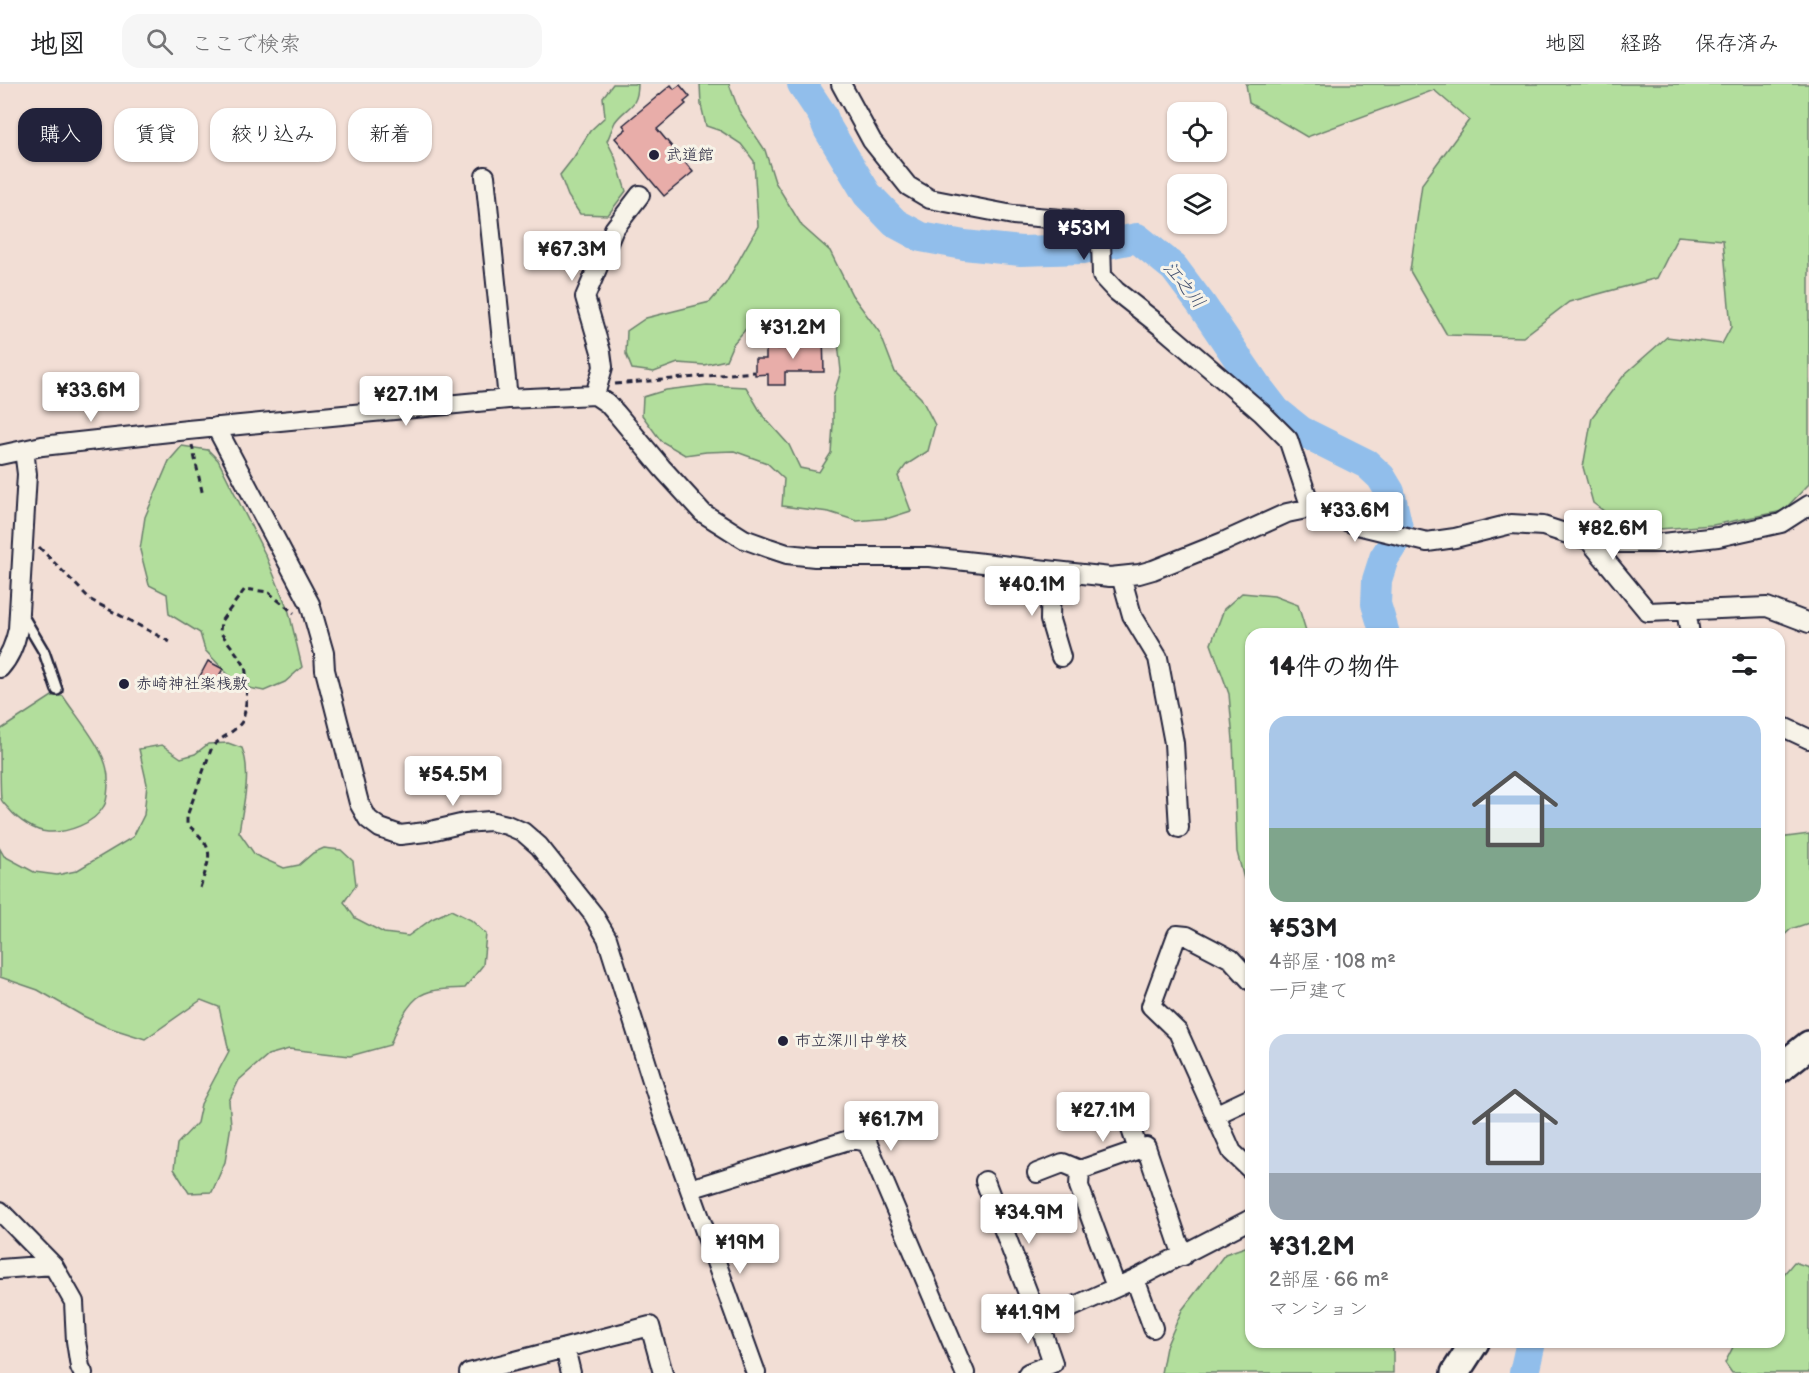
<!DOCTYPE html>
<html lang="ja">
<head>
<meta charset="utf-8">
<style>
	body { margin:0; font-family:"Balsamiq Sans","Klee One",sans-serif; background:#f6f6f6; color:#202124; height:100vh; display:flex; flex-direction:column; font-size:22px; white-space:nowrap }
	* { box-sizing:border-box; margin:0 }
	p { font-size:20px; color:#757577 }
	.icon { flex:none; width:33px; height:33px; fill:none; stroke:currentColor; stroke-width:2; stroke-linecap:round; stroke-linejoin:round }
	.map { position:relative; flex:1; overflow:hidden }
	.drawer { position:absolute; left:1245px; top:544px; width:540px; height:720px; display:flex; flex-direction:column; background:#fff; border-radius:18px; box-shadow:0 2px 4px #0004 }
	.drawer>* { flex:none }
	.guide { position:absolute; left:18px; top:24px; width:570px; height:54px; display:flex; gap:12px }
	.tools { position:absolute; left:1167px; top:18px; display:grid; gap:12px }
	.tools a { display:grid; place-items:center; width:60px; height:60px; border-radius:12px; background:#fff; box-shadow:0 2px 4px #0004; font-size:30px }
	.price { position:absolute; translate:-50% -51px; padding:0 14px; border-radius:6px; background:#fff; color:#222; font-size:20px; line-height:39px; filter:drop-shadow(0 2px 3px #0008) }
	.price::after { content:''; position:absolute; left:50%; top:36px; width:18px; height:14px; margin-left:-9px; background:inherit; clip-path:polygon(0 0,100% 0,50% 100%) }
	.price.on { background:#22223b; color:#fff }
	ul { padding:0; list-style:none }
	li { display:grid; align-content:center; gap:12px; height:318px; padding:0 24px }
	li span { display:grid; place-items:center; height:186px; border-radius:18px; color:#555 }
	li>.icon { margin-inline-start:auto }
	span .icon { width:108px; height:108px; fill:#fffc; stroke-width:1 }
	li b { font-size:26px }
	h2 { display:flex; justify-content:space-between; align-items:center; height:72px; padding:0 24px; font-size:26px }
	.chip { padding:0 21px; border-radius:18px; background:#fff; box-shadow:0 2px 4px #0004; font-size:21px; line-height:54px }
	.chip.on { background:#22223b; color:#fff }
	header { display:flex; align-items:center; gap:36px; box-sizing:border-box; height:84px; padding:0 30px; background:#fff; border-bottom:2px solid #e0e0e0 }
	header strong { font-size:28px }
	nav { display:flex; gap:33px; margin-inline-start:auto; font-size:21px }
	.search { width:420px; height:54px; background:#f6f6f6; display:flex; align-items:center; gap:15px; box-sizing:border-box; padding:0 21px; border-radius:18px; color:#757577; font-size:22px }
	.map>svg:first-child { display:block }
	.green { fill:#b2de9c; stroke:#6a806c; stroke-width:1.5 }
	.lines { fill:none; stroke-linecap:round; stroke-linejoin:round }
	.river { stroke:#91beeb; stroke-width:30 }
	.building { fill:#e8ada9; stroke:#22223b; stroke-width:1.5 }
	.service-casing { stroke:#22223b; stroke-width:14 }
	.minor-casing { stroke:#22223b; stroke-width:22 }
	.primary-casing { stroke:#22223b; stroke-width:32 }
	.path { stroke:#22223b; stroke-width:3; stroke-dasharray:6 4.5; stroke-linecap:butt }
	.service { stroke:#f7f3e8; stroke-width:9 }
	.minor { stroke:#f7f3e8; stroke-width:18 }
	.primary { stroke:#f7f3e8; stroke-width:27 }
	.poi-dot { fill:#22223b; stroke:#f7f3e8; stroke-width:2 }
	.labels { text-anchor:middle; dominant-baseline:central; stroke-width:6; stroke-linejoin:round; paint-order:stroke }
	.poi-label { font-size:16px; fill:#22223b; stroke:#f7f3e8; text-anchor:start }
	.water-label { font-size:18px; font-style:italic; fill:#435170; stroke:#f7f3e8 }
</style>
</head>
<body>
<header>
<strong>地図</strong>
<div class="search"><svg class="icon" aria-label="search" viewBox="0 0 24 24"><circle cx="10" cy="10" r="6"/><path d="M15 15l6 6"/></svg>ここで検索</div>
<nav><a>地図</a><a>経路</a><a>保存済み</a></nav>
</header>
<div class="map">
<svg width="1809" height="1289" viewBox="0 0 1809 1289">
	<rect width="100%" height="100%" fill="#f2ded5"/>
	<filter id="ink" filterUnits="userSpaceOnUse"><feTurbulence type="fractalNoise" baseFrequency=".0167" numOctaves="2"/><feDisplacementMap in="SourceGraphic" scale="12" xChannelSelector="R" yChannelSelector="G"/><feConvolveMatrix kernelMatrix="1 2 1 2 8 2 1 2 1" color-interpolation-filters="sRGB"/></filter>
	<g filter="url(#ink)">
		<path class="green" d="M613 0H638C638 25 626 22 615 38 612 44 610 51 607 57L615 73 626 107 608 131 580 130 568 112 560 91 574 73 590 47 605 33 603 13Z
			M700 0H729L739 27 765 66 775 98 802 142 830 167 852 211 880 249 895 288 921 314 935 341 928 367 906 381 898 392 911 427 889 434 857 437 829 428 782 422 784 395 767 379 734 367 706 368 685 371 661 357 642 331 643 313 666 306 707 301 746 303 763 332 789 361 800 384 819 388 831 369 833 341V313L841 287 838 259 822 244 772 232 751 239 733 260 726 276 704 281 678 279 654 288 632 285 626 270 627 247 646 234 710 218 726 199 758 142 754 77 741 60 721 47 706 42 701 21Z
			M1246 0H1809V400L1783 427 1713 441 1631 447 1593 419 1583 383 1592 333 1625 290 1667 253 1722 260 1731 243 1723 156 1678 152 1657 194 1569 218 1523 253 1447 251 1410 187 1422 100 1469 36 1434 6 1307 53 1249 19Z
			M182 362 208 366 218 376 266 472 289 528 302 583 285 598 264 607 239 602 205 566 200 549 169 530 167 510 149 501 140 466 145 433 169 377Z
			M1242 509 1274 512 1298 521 1307 550H1251V799L1244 795 1237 768 1233 656 1229 610 1211 560 1224 525Z
			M52 612H63C76 632 103 663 107 686 109 694 108 716 104 722 94 740 67 749 48 748 34 747 18 736 9 725 6 722 2 718 1 715 0 706 0 659 0 646Z
			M228 659 242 664C252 690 243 721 239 748L255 771 284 784 299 781 313 769 324 764 341 766 353 777 356 801 344 818 355 834 384 849 408 852 432 835 451 826 471 836 486 850 483 881 465 904C450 905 429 904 417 914 405 924 395 947 390 961L350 972 289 965 268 971 239 996 229 1017 231 1041 225 1078 212 1108 189 1109 174 1085 177 1060 197 1039 201 1020 229 967 219 923 201 916 145 955 107 943 83 932 38 906 0 893V765L4 772 34 788 57 791 76 787 133 753 144 731 147 700 139 665 162 661 181 674 195 670 208 660Z
			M1809 750V839L1791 845 1779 856V754Z
			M1251 1161V1258L1387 1259 1393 1262V1289H1161L1166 1263 1182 1226 1225 1170Z
			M1794 1178 1809 1183V1289H1732L1725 1279 1735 1259 1779 1258V1196Z"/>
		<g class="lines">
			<path class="river" d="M802 0 822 30 828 45 867 110 895 139 921 153 964 161 1021 167 1083 165 1137 154 1174 184 1201 220 1256 301 1276 327 1301 347 1367 380 1381 393 1390 408 1398 444 1395 457 1384 474 1377 496 1376 520 1385 550
				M1524 1289 1531 1258"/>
		</g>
		<path class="building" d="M671 1 674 5 680 1 690 13 684 18 686 20 657 45 693 88 664 112 615 54 626 45 623 41Z
			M800 251H823L824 288H785V301H768V290L755 291V275H766V265L801 264Z
			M208 577 223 585 220 590 231 596 224 607 199 594Z"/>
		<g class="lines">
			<g class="service-casing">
				<path id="service" d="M21 529 44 568 57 606"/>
			</g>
			<g class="minor-casing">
				<path id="minor" d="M841 0 872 57 908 102 930 115 1013 131 1073 136 1096 145 1101 157 1102 192 1116 207 1163 244 1262 329 1288 355 1311 424
					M485 92 508 315
					M595 311 603 283 601 268 585 213 614 145 640 111
					M216 343 310 520 324 569 325 586 359 719 368 735 380 744 400 751 426 748 465 739 490 737 507 741 523 748 539 762 593 830 607 854 662 1028 756 1289
					M0 371 42 362 188 346 508 315 595 311 607 319 617 330 662 384 703 429 744 455 769 464 787 470 815 473H929L1110 493 1139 490 1153 486 1223 458 1287 429 1311 424 1357 441 1427 458 1455 454 1511 440 1543 442 1577 453 1606 459H1663L1718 453 1781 439 1809 421
					M1588 455 1648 528 1767 523 1809 539
					M1051 487 1050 536 1061 573
					M1121 492 1132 531 1158 574 1174 659 1179 744
					M1686 526 1690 550
					M0 584C10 573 15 560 18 545L27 390 24 366
					M1779 641 1809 655
					M1251 897 1231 875 1187 852 1177 851 1151 922 1178 948 1232 1068 1251 1086
					M1215 1031 1251 1014
					M1129 1039 1138 1066
					M1037 1089 1063 1079 1080 1086
					M985 1097 1039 1238 1053 1279 1028 1289
					M690 1105 852 1055 867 1058 965 1289
					M0 1127 53 1181 74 1218 76 1257 80 1283 83 1289
					M0 1185 53 1181
					M1135 1195 1153 1244
					M1116 1203 1079 1102 1080 1086 1146 1063 1183 1172
					M1039 1238 1135 1195 1251 1135
					M565 1264 571 1289
					M469 1289 650 1242 663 1289"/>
			</g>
			<g class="primary-casing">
				<path id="primary" d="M1779 985 1809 961
					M1455 1289 1475 1258"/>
			</g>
			<path class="path" d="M615 300 754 288
				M192 361 203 412
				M39 463 91 516 172 559
				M200 804C211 770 216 765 187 740V732L212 663C220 654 233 649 241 639 247 632 248 593 245 583 242 575 226 556 220 548L221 537 245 505 268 508 294 529"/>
			<use href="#service" class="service"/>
			<use href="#minor" class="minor"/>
			<use href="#primary" class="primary"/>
		</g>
	</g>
	<g class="poi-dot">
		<circle cx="654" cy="71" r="6"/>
		<circle cx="124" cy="600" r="6"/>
		<circle cx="783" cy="957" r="6"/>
	</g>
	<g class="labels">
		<g class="poi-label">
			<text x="666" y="71">武道館</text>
			<text x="136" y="600">赤崎神社楽桟敷</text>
			<text x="795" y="957">市立深川中学校</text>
		</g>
		<g class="water-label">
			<text transform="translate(1184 201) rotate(51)">江之川</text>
		</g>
	</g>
</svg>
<div class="tools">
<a><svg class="icon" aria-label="locate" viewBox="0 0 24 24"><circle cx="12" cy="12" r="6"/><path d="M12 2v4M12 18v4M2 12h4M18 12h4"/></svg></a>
<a><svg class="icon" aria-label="layers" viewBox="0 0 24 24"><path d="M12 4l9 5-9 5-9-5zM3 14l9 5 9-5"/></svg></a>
</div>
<b class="price on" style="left:1084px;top:177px">¥53M</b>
<b class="price" style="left:572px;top:198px">¥67.3M</b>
<b class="price" style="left:793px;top:276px">¥31.2M</b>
<b class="price" style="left:91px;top:339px">¥33.6M</b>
<b class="price" style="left:406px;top:343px">¥27.1M</b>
<b class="price" style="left:1355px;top:459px">¥33.6M</b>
<b class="price" style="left:1613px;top:477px">¥82.6M</b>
<b class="price" style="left:1032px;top:533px">¥40.1M</b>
<b class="price" style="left:453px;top:723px">¥54.5M</b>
<b class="price" style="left:1103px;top:1059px">¥27.1M</b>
<b class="price" style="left:891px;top:1068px">¥61.7M</b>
<b class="price" style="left:1029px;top:1161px">¥34.9M</b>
<b class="price" style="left:740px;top:1191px">¥19M</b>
<b class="price" style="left:1028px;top:1261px">¥41.9M</b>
<div class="guide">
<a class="chip on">購入</a>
<a class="chip">賃貸</a>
<a class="chip">絞り込み</a>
<a class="chip">新着</a>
</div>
<section class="drawer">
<h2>14件の物件<svg class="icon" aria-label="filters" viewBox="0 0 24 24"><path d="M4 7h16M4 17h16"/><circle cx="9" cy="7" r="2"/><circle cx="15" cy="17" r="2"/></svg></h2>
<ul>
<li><span style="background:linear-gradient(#a9c7e8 60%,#7fa58c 0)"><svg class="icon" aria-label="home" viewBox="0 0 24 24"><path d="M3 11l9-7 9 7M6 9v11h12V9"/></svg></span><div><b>¥53M</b><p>4部屋 · 108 m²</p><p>一戸建て</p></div></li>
<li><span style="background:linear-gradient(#c9d6e8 75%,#9aa5b1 0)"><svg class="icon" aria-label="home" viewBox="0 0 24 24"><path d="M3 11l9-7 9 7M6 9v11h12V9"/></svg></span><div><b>¥31.2M</b><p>2部屋 · 66 m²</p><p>マンション</p></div></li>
</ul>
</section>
</div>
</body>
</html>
